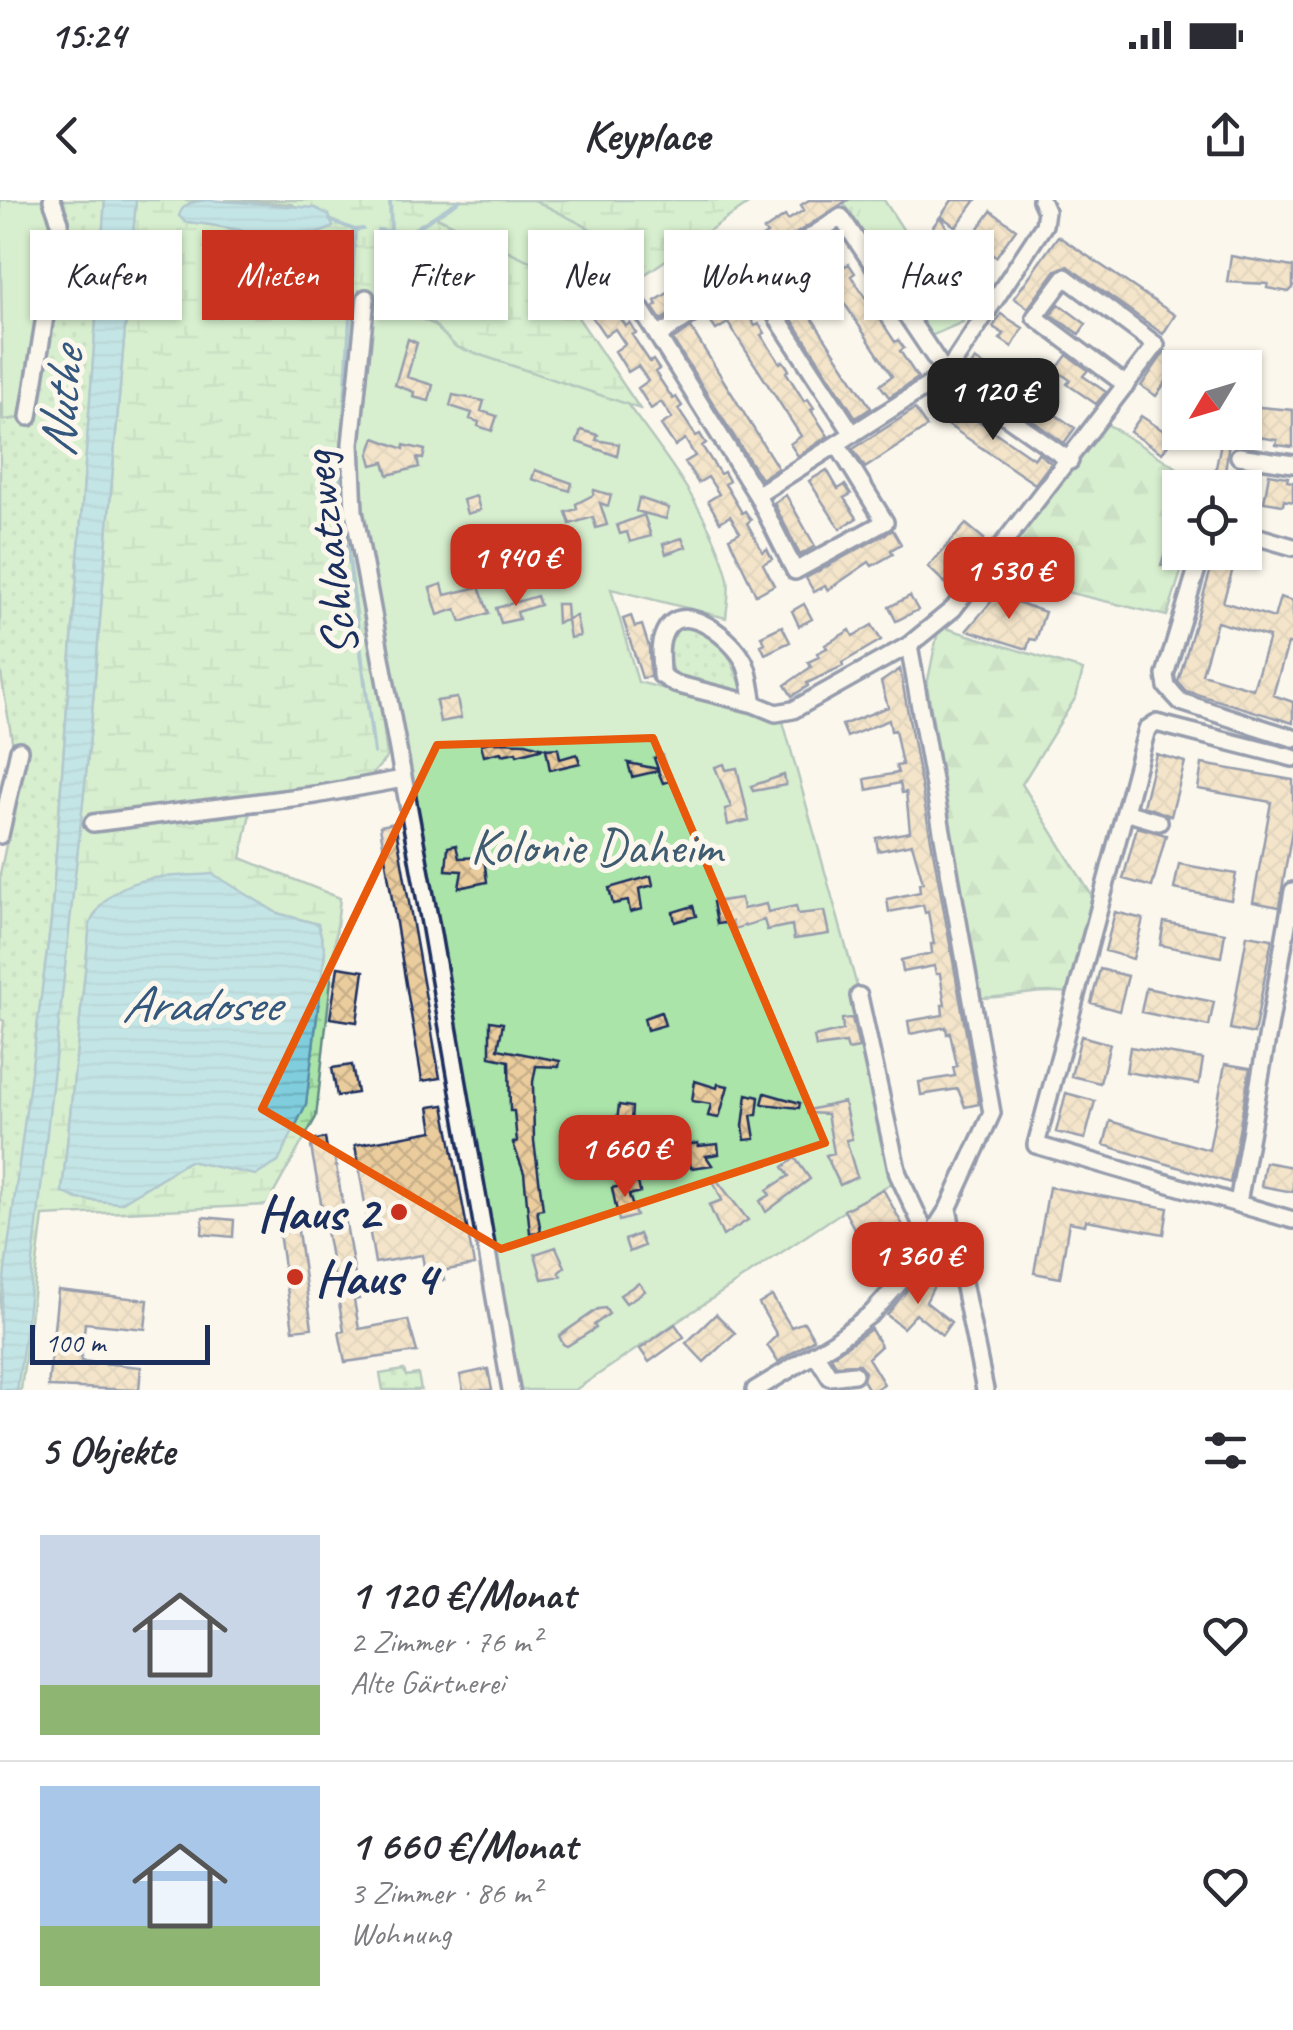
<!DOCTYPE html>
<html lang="de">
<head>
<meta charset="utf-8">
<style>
	body { margin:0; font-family:Caveat,sans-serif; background:#f7f7f7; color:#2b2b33; height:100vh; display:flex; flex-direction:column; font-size:38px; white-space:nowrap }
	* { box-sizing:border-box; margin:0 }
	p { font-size:32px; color:#7c7c81 }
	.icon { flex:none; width:55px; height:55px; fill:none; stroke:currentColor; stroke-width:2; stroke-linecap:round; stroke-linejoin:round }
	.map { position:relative; height:1190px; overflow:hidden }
	.drawer { display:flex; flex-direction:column; background:#fff; flex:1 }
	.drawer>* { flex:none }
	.hud { position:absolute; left:30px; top:30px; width:1235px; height:90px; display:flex; gap:20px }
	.needle { width:65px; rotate:232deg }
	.tools { position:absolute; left:1162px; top:150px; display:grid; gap:20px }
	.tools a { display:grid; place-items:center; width:100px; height:100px; border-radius:0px; background:#fff; box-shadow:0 2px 8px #0004; font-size:50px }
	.scale { position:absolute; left:30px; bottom:25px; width:180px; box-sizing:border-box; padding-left:10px; border:5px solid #1b2f5e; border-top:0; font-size:28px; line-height:35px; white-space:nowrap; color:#1b2f5e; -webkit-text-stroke:8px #fbf7ec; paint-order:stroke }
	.price { position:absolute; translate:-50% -85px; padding:0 22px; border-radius:20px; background:#c8321e; color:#fff; font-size:32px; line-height:65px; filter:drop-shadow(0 2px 5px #0008) }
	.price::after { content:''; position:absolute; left:50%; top:60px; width:30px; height:22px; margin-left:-15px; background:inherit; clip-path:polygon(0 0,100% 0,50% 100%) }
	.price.on { background:#222; color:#fff }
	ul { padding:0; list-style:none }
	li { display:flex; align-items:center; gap:30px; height:250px; padding:0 40px }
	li+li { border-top:2px solid #e1e1e2 }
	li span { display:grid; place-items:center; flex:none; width:280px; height:200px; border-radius:0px; color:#555 }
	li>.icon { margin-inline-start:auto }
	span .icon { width:120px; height:120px; fill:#fffc; stroke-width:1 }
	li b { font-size:42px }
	h2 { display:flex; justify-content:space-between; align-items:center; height:120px; padding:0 40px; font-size:42px }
	.tag { padding:0 35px; border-radius:0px; background:#fff; box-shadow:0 2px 8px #0004; font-size:35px; line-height:90px }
	.tag.on { background:#c8321e; color:#fff }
	.status { display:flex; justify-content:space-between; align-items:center; height:70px; padding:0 50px; background:#fff; direction:ltr }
	.status svg { height:28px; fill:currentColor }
	header { display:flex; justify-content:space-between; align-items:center; height:130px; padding:0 40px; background:#fff; font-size:45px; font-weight:700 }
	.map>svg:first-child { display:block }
	.grass { fill:url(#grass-dots); stroke:#628a84; stroke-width:2.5 }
	.forest { fill:url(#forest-firs); stroke:#628a84; stroke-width:2.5 }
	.wetland { fill:url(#wetland-marsh); stroke:#628a84; stroke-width:2.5; fill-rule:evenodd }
	.park { fill:url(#park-tufts); stroke:#628a84; stroke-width:2.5 }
	.garden { fill:#aae4a9; stroke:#628a84; stroke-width:2.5 }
	.water { fill:url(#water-rules); stroke:#588eaa; stroke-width:2.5 }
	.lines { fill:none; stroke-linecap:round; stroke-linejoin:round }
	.stream { stroke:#588eaa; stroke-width:4 }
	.building { fill:url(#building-cross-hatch); stroke:#1b2f5e; stroke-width:2.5; fill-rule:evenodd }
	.minor-casing { stroke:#1b2f5e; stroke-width:22 }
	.minor { stroke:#fbf7ec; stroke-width:15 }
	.marked { fill:none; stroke:#e8590c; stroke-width:8; stroke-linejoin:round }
	.poi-dot { fill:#c8321e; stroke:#fbf7ec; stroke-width:4 }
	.labels { text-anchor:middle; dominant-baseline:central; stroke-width:10; stroke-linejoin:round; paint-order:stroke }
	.street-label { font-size:50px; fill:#1b2f5e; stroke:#fbf7ec }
	.park-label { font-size:50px; fill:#3f5c71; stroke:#fbf7ec }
	.poi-label { font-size:50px; font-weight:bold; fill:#1b2f5e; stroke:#fbf7ec; text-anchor:end }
	.water-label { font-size:52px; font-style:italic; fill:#34577e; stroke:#fbf7ec }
</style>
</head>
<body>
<div class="status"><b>15:24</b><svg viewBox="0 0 49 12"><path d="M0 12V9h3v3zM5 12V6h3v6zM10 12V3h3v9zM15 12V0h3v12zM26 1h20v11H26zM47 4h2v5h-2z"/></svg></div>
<header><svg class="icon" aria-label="back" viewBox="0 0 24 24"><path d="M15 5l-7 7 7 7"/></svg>Keyplace<svg class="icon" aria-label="share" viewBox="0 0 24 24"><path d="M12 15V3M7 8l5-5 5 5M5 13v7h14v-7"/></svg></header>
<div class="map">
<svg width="1293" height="1190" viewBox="0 0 1293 1190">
	<defs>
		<pattern id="grass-dots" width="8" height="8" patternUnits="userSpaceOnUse" patternTransform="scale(2.5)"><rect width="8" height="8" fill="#aae4a9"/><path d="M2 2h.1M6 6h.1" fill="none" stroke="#92c494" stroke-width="1.8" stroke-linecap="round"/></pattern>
		<pattern id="forest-firs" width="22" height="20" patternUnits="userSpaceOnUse" patternTransform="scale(2.5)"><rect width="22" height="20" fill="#aae4a9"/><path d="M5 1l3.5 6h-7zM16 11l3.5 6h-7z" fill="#92c494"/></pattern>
		<pattern id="wetland-marsh" width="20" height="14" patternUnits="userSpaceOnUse" patternTransform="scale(2.5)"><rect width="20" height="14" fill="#aae4a9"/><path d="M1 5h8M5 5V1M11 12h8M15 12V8" fill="none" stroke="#92c494"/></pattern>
		<pattern id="park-tufts" width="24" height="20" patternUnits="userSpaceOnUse" patternTransform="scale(2.5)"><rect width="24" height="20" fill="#aae4a9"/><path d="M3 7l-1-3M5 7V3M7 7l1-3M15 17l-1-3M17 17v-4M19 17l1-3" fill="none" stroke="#92c494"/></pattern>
		<pattern id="water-rules" width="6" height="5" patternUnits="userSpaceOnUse" patternTransform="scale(2.5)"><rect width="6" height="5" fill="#80cedd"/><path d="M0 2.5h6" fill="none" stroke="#6eb1c0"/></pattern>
		<pattern id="building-cross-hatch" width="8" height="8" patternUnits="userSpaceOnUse" patternTransform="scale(2.5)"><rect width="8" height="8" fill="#eacc9d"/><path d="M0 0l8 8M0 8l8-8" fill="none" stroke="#c8b08a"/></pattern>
	</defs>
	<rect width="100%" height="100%" fill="#fbf7ec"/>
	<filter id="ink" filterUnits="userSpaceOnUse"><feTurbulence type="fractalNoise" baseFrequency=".01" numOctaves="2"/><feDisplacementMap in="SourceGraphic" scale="20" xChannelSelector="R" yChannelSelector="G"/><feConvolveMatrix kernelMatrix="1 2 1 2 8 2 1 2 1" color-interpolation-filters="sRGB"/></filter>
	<g filter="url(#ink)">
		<path class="grass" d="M64 0H105L51 721 0 1118V857L4 821 0 819V674L19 582 0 468V202L3 220 29 217Z
			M695 425C727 442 732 461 744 493 705 492 661 487 667 438L680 426Z
			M404 1170 406 1176 418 1174 421 1190H383L380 1174Z"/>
		<path class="forest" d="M1102 221 1198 281V287L1180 288V352L1187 353 1167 416 987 373Z
			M939 426 1083 470 1076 497 1022 584 1092 696 1070 793C1038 789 1010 798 978 798L927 485Z"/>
		<path class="wetland" d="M136 0H208L189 3 185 22C225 24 299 48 333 26L291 4 225 0H461L436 17 539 65 550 76 640 209 456 147 433 124 373 98 346 281 371 424 387 557 371 576 249 597V618L241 658 340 698 316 917 267 1005 43 1016 21 1190H17L89 547ZM213 675 277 713 318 724 325 752 306 904 278 962 256 975 189 961 121 1003 78 999 62 992 90 724C111 675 167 678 213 675Z
			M534 0H754L638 79 608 38Z"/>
		<path class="park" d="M842 0H884L963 122 931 136Z"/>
		<path class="garden" d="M0 0H64L29 217 3 220Z
			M461 0H534L608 38 550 76 538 65 435 16Z
			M373 98 433 124 456 147 627 204C664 253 714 319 728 379 730 391 727 406 726 418L611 389 638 482 782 518 879 865 895 981 836 1016 575 1190H516L356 281Z"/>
		<path class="water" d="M105 0H136L89 547 25 1135 17 1190H0V1118L5 1070 51 721Z
			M208 0 315 8 329 15 333 27C298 48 226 24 185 22L179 16C183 2 195 2 208 0Z
			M213 674 277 713 318 724 325 751 306 904 278 962 256 975 189 961 120 1003 78 999 62 992 90 724C113 671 164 678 213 674Z"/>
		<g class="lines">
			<path class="stream" d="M390 0 391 30
				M330 20 355 30 363 29
				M355 30 340 289 374 553
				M378 30 407 34 460 0
				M217 617 320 603
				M100 631 211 617"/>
		</g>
		<path class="building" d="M809 0H848L661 120 653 108 657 105 655 101 676 88 678 92 694 82 691 78 712 63 715 68 730 58 727 54 748 40 751 44 767 34 764 30 785 16 788 20 804 10 801 5Z
			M952 0H976L956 27 941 16Z
			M991 11 1016 29 996 57 971 39Z
			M940 17 979 75 960 88 926 36Z
			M1058 36 1175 115 1163 134 1067 66 1056 70 1028 108 1014 98Z
			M828 40 845 66 849 64 855 73 851 76 870 104 873 102 879 111 876 113 895 142 898 140 904 148 900 151 918 178 889 197 880 185 892 176 835 89 819 63 807 72 798 58Z
			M1231 56 1293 67V88L1289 92 1267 88 1268 84 1227 82Z
			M585 67 601 91 607 87 612 96 608 99 626 126 630 123 636 133 632 135 650 162 653 160 659 169 655 172 673 199 676 197 682 206 678 209 696 236 700 234 703 239 706 243 702 246 720 274 724 272 729 281 725 284 742 313 745 311 751 320 747 323 763 352 767 349 772 359 763 364 774 385 756 395 729 338 740 332 730 316 720 322 708 301 719 294 708 277 698 283 685 262 695 256 685 239 675 246 661 225 672 218 661 202 651 209 638 188 648 181 638 166 628 172 615 151 625 144 615 129 605 136 591 115 602 108 591 93 582 99 568 78Z
			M781 71 871 208 856 218 767 81Z
			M738 99 755 126 759 124 762 128 765 133 761 135 780 163 783 161 786 165 789 170 786 172 804 201 808 199 814 208 811 210 828 236 798 256 790 244 801 236 728 123 716 130 707 117Z
			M1059 104 1086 124 1079 134 1051 115Z
			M1001 114 1023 128 1012 147 1000 139 1004 134 993 127Z
			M691 128 778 268 761 279 673 140Z
			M408 139 417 143 407 177 433 185 429 201 413 197 414 192 395 185Z
			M1165 151 1180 161 1156 196 1141 186Z
			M1067 155 1088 170 1083 176 1106 192 1096 204 1067 184 1070 180 1056 170Z
			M975 159 1075 228 1064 243 966 174Z
			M453 195 484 201 481 211 497 216 492 231 478 226 479 222 470 219 472 213 450 206Z
			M948 200 1034 259 1038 253 1051 263 1035 284 936 217Z
			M1248 206 1293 210V247L1276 245 1277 240 1245 235Z
			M915 209 927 227 865 268 853 249Z
			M1141 216 1173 237 1162 253 1130 232Z
			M581 230 598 235 596 240 619 244 617 256 577 242Z
			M1223 232 1230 234 1223 288H1212Z
			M375 238 404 249V245L425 250 423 259 417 258 419 267 388 275 384 262 372 265 369 254Z
			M535 270 572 283 570 291 532 279Z
			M827 270 838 289 845 285 851 294 844 298 857 318 840 329 809 281Z
			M1269 274 1288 277 1287 281 1293 282V302L1284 300 1283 305 1264 302Z
			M594 290 611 295 608 306 600 303 607 325 596 328 593 317 570 324 566 312 577 309 576 304 593 295Z
			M786 295 815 346 800 355 774 303Z
			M476 296 480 310 467 314 463 300Z
			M639 298 669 308 666 319 636 311Z
			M644 315 651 336 630 342 627 332 620 334 617 325Z
			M966 324 984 339 945 383 928 367Z
			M893 330 901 344 891 350 893 354 872 366 869 362 828 390 825 386 814 392 806 378Z
			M682 338 686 347 666 354 663 344Z
			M1169 340 1179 344 1171 368 1161 365Z
			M1216 352H1238L1223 402 1274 418 1280 397 1293 401V445L1288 444 1273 495 1293 502V523L1186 491 1178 482ZM1217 422 1269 437 1253 489 1202 474Z
			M442 384 445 395 479 387 489 413 461 422 456 409 438 415 430 388Z
			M997 395 1045 412 1036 440 1030 439 1027 449 967 430Z
			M537 396 540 405 517 412 519 419 501 423 496 408Z
			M910 396 918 410 896 421 889 407Z
			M556 404H566L567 419 576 416 580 436 570 438 567 420 557 423Z
			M804 404 812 419 799 426 792 411Z
			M631 416 635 427 642 425 649 447 650 477 642 478 623 419Z
			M872 425 881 440 842 463 843 466 807 483 808 486 792 496 785 485 811 467 808 462 819 457 817 453 827 448 825 445 850 430 853 436Z
			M782 426 790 442 765 454 761 445 765 443 761 436Z
			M900 469 979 904 965 907 958 889 921 895 919 882 955 876 953 867 957 866 950 833 947 834 946 827 910 834 908 821 943 815 942 805H945L940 774H936L934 766 903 772 901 760 932 753 931 744H934L928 712 925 713 923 705 889 712 887 699 920 692 919 683 923 682 912 644 878 651 876 638 910 632 906 592 902 593 900 583 867 590 865 579 898 573 896 566 902 565 895 530 891 531 889 520 847 537 842 525 888 507 881 482Z
			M457 498 461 518 440 522 436 501Z
			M491 542 526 543 544 548 517 555 516 552 502 555 501 552 484 556 481 544Z
			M558 548 560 559 577 554 580 563 550 570 546 549Z
			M1156 554 1185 562 1171 616 1143 606Z
			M662 555 670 581 663 583 658 571 632 577 628 563 658 569 654 558Z
			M724 564 726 570 737 568 749 620 728 625 725 609 731 607 715 567Z
			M1202 564 1293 580V624L1279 707 1253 702 1271 602 1198 589Z
			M784 575 786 585 753 591 751 586Z
			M395 623 440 878 422 881 380 626Z
			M1137 627 1166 635 1152 687 1123 679Z
			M456 645 459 658 484 657 487 682 459 688 462 671 446 670 448 647Z
			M1179 664 1236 674 1231 700 1174 689Z
			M651 676 653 685 639 689 642 709 630 712 628 701 613 704 609 688Z
			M741 698 743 709 766 704 768 712 796 706 798 714 824 711 829 734 794 739 792 725 767 730 764 720 734 729 732 722 717 724 713 702Z
			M693 706 696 716 675 722 673 712Z
			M1115 712 1143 719 1133 759 1105 751Z
			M1164 722 1225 733 1221 757 1160 745Z
			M1247 735 1272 739 1254 834 1230 829Z
			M338 767 364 771 357 822 330 818Z
			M1100 769 1128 776 1119 811 1091 803Z
			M1146 788 1214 802 1209 826 1141 812Z
			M661 812 665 825 647 830 644 818Z
			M852 818 859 848 848 850 846 843 816 847 814 837 843 830 842 819Z
			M490 821 503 823 498 849 560 861 559 867 536 866 533 882 534 941 543 1009 537 1010 541 1032 530 1033 524 973 513 943 517 942 514 911H510L509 861 490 857Z
			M1081 836 1110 844 1100 883 1071 876Z
			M1130 847 1203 859 1199 884 1126 872Z
			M1225 864 1250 868 1230 983 1104 945 1110 921 1209 950Z
			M352 865 357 893 337 896 332 868Z
			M695 881 717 888 718 884 728 886 719 918 708 916 711 904 692 901Z
			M765 893 800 903 799 908 762 904Z
			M1066 893 1095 901 1085 939 1056 932Z
			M747 894 759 897 757 915H751L755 939 745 940 743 926Z
			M844 902 852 939 846 940 857 977 840 985 826 955 834 953 827 914 808 913V910Z
			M444 905 474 1065 442 1071 444 1080 427 1083 422 1055 375 1063 355 945 433 931 429 907Z
			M619 905 632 907 631 922 617 921Z
			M605 923 625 924V954H609Z
			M325 938 328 955 334 954 359 1099 354 1100 359 1129 408 1120 417 1152 345 1162 339 1132 344 1131 311 947 316 940Z
			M698 943V946L718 944 719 954 706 956 712 965 691 968 687 945Z
			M795 958 810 979 766 1012 760 1001 770 995 767 990 789 976 783 967Z
			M1265 962 1293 967V992L1261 986Z
			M716 979 748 1020 723 1036 709 1005 722 1000 713 981Z
			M638 982 640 992 629 995 636 1016 619 1021 612 988Z
			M1049 987 1168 1008 1164 1034 1086 1020 1085 1025 1069 1022 1060 1078 1034 1073Z
			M883 989 911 1040 880 1057 885 1065 877 1070 844 1010Z
			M288 1009 290 1025 297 1024 312 1128 293 1130 276 1012Z
			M203 1017 234 1020 233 1037 202 1034Z
			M639 1034 644 1046 629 1052 625 1040Z
			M556 1047 565 1067 559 1072 561 1076 542 1079 535 1054Z
			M919 1075 934 1086 926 1102 951 1122 942 1135 916 1114 903 1128 887 1115Z
			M639 1083 645 1091 626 1103 620 1095Z
			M58 1090 148 1100 145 1129 85 1123 81 1161 141 1167 139 1190 48 1187Z
			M772 1096 791 1127 804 1122 814 1139 778 1162 767 1145 777 1135 759 1104Z
			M605 1108 609 1114 594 1125 596 1128 567 1146 563 1144 559 1136 598 1109Z
			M716 1114 735 1133 704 1162 686 1143Z
			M675 1124 684 1137 649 1162 640 1149Z
			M871 1129 881 1146 868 1158 884 1184 874 1190H869L863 1180 865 1172 859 1164 836 1165 831 1157Z
			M488 1169 492 1190H463L460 1175Z"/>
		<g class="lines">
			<g class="minor-casing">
				<path id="minor" d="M619 74 757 295 795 371 885 322 837 244
					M750 76 853 234
					M366 98 351 244 354 311 430 723 511 1190
					M658 136 841 17 946 174 1070 261
					M29 217 60 22 52 0
					M1239 256 1293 264
					M757 295 946 174 1044 25 1046 11 1041 0
					M1245 333 1293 347
					M1202 352 1165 475 1167 487 1181 502 1293 538
					M754 504 675 484 661 475C661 462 658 448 663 436 678 395 729 436 742 458 750 470 751 490 754 504L776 513 793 510 909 445 953 409 1156 145 1065 77 1035 117 1126 185
					M1293 558 1156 523 1147 529 1036 945 1293 1020
					M1125 612 1159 622
					M93 623 315 595 403 579
					M0 635 19 550
					M859 796 898 974 929 1040
					M1238 1003 1293 691
					M948 1009 985 1190
					M815 1153 830 1177 854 1174
					M755 1190 834 1142 872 1113 903 1079 948 1009 992 913 909 445"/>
			</g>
			<use href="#minor" class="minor"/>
		</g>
	</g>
	<path d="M0 0H1293V1190H0ZM653 538 825 943 501 1049 262 909 437 545Z" fill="#fbf7ec" fill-opacity=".55" fill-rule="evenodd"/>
	<path class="marked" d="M653 538 825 943 501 1049 262 909 437 545Z"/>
	<g class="poi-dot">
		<circle cx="399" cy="1012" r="10"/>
		<circle cx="295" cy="1077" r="10"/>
	</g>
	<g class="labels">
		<g class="street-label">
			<text transform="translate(329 354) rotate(-97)">Schlaatzweg</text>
		</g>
		<g class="park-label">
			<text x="596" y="646">Kolonie Daheim</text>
		</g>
		<g class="poi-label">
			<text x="379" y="1012">Haus 2</text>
			<text x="315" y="1077" text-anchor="start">Haus 4</text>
		</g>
		<g class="water-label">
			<text transform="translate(61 203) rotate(-85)">Nuthe</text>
			<text x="200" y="804">Aradosee</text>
		</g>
	</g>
</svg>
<div class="tools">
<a><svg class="needle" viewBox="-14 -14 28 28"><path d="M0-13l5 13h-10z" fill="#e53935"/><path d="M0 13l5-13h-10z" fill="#7c7c81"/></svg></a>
<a><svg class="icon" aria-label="locate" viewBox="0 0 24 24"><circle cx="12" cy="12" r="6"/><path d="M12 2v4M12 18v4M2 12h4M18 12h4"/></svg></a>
</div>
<div class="scale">100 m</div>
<b class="price on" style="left:993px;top:243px">1 120 €</b>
<b class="price" style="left:516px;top:409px">1 940 €</b>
<b class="price" style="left:1009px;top:422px">1 530 €</b>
<b class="price" style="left:625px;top:1000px">1 660 €</b>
<b class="price" style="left:918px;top:1107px">1 360 €</b>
<div class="hud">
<a class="tag">Kaufen</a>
<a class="tag on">Mieten</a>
<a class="tag">Filter</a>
<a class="tag">Neu</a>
<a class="tag">Wohnung</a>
<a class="tag">Haus</a>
</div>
</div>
<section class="drawer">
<h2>5 Objekte<svg class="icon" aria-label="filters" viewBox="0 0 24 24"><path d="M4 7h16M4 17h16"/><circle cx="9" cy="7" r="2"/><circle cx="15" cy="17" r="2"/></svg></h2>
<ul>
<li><span style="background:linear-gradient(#c9d6e8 75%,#8fb573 0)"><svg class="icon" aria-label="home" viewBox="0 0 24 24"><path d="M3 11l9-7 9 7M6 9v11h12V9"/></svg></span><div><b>1 120 €/Monat</b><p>2 Zimmer · 76 m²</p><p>Alte Gärtnerei</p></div><svg class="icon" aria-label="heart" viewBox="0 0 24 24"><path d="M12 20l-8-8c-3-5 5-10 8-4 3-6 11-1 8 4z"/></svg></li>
<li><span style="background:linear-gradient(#a9c7e8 70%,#8fb573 0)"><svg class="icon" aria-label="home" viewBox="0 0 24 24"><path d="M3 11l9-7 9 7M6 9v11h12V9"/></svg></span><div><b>1 660 €/Monat</b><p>3 Zimmer · 86 m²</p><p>Wohnung</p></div><svg class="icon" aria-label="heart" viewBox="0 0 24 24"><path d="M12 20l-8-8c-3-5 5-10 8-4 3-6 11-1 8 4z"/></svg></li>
</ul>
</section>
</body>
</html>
